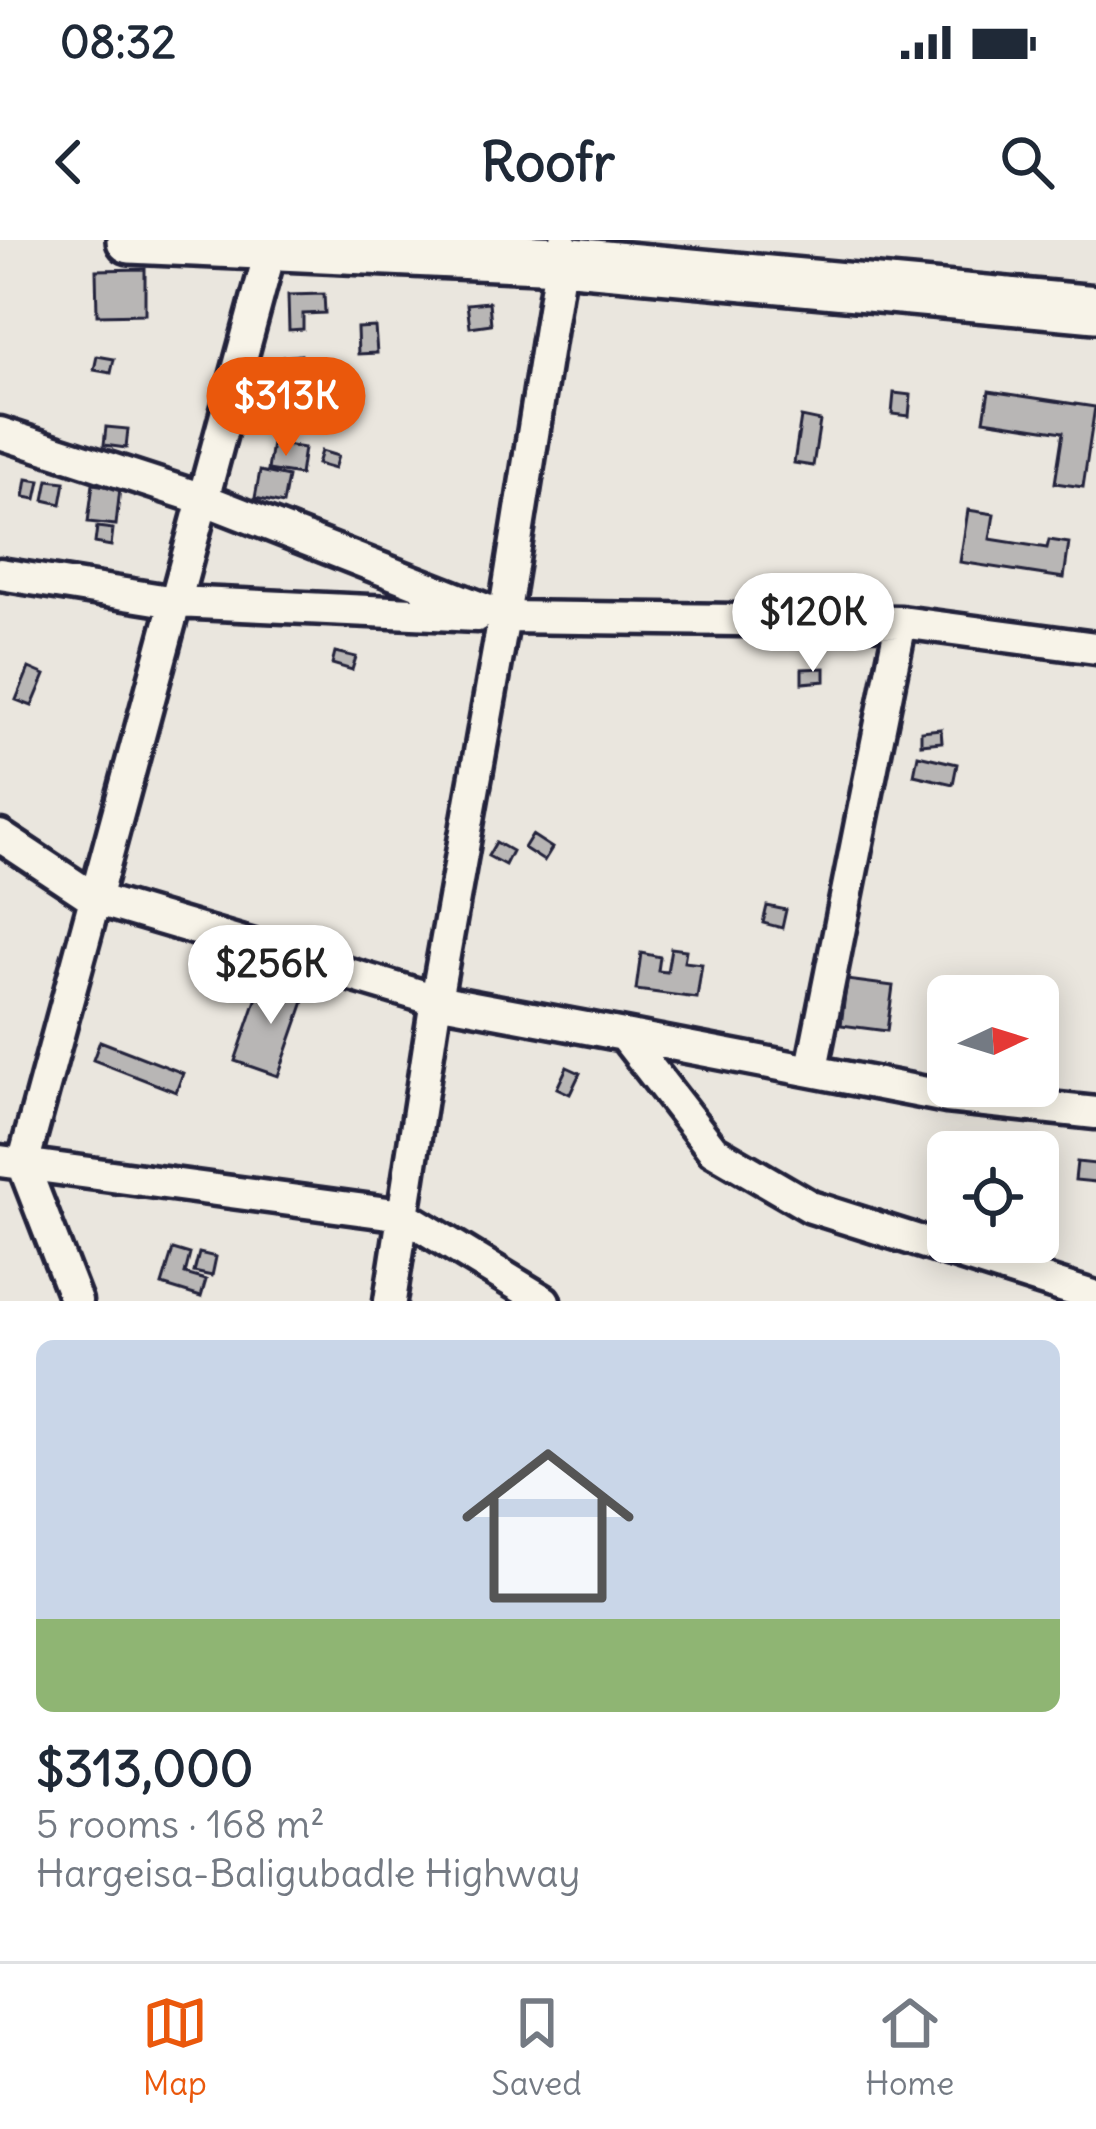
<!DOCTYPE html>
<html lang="en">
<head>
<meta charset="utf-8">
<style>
	body { margin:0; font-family:Delius,sans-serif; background:#f2f2f3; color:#1f2937; height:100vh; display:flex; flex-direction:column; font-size:45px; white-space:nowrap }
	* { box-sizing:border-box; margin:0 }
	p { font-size:39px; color:#747a83 }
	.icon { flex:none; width:66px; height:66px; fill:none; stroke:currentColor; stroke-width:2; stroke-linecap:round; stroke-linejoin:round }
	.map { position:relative; height:1061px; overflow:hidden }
	.details { display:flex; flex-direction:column; background:#fff; flex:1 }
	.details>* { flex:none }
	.needle { width:78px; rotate:86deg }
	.buttons { position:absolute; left:927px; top:735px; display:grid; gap:24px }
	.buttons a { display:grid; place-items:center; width:132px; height:132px; border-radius:18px; background:#fff; box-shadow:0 6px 30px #0003; font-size:60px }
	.price { position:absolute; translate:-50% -102px; padding:0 27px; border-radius:42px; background:#fff; color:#222; font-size:39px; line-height:78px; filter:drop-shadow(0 3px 6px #0008) }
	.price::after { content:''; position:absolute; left:50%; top:72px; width:36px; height:27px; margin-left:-18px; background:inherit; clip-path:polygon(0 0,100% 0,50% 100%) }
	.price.current { background:#ea580c; color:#fff }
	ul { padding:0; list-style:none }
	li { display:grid; align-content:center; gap:24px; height:636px; padding:0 36px }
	li span { display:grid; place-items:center; height:372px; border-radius:18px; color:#555 }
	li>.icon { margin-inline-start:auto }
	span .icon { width:216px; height:216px; fill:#fffc; stroke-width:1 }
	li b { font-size:51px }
	.status { display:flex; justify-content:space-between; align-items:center; height:84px; padding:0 60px; background:#fff; direction:ltr }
	.status svg { height:33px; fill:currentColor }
	header { display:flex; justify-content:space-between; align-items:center; height:156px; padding:0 36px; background:#fff; font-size:54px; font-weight:700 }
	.menu { display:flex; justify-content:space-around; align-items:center; height:168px; border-top:3px solid #e0e1e3; background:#fff; font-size:33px; color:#747a83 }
	.menu a { display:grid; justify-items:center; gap:6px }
	.menu .current { color:#ea580c }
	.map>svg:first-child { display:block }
	.building { fill:#b8b6b5; stroke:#22223b; stroke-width:3 }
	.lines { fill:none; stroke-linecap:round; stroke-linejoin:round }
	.minor-casing { stroke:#22223b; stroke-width:39 }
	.highway-casing { stroke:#22223b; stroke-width:54 }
	.minor { stroke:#f7f3e8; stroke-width:30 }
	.highway { stroke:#f7f3e8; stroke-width:45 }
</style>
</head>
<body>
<div class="status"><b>08:32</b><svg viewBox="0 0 49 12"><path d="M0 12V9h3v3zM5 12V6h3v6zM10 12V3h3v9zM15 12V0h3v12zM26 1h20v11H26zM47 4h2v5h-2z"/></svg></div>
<header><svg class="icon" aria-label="back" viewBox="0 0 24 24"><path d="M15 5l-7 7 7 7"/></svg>Roofr<svg class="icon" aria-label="search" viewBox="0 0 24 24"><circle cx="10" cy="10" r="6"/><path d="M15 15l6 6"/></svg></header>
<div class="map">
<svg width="1096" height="1061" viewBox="0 0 1096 1061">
	<rect width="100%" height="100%" fill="#eae6de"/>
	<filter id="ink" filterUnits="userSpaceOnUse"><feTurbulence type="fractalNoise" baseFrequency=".00833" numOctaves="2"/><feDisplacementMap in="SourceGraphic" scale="24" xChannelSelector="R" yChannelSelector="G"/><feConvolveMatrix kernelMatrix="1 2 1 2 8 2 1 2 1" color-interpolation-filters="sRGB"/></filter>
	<g filter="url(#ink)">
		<path class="building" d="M145 29V74L97 75 96 30Z
			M324 54 325 73 303 74V89L289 90 288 55Z
			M489 62 491 84 470 87 467 64Z
			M375 87 377 113 358 114 357 88Z
			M301 115 302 122 315 121 316 135 285 138 283 117Z
			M97 116 114 119 111 133 94 130Z
			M989 151 1095 167 1083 247 1055 243 1063 192 984 180Z
			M894 153 911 155 909 176 892 174Z
			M801 177 820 181 813 226 794 223Z
			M106 187 128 189 126 208 104 205Z
			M272 203 304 208 300 235 268 230Z
			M321 211 338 216 334 229 317 224Z
			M260 231 288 237 283 264 255 258Z
			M27 239 40 241 36 259 24 257Z
			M48 240 65 242 61 264 44 260Z
			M93 244 120 248 116 285 88 282Z
			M968 270 994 274 990 299 1047 308 1049 300 1069 303 1064 338 960 322Z
			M97 287 113 289 111 306 95 303Z
			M335 412 356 417 352 430 332 424Z
			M29 428 45 435 32 466 16 460Z
			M825 428V441L802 443V429Z
			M941 489 942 502 921 504V491Z
			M918 515 957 524 953 544 914 535Z
			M532 595 552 608 544 621 524 608Z
			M496 602 512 611 505 625 488 616Z
			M767 666 786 670 782 688 763 683Z
			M671 708 686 710 684 722 702 724 697 758 636 750 641 713 660 717 658 731 667 732Z
			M264 737 307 753 278 836 235 821Z
			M847 740 893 746 887 791 841 785Z
			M100 801 183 833 176 852 93 820Z
			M567 827 580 833 570 854 557 848Z
			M1077 922 1096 924V942L1075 940Z
			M173 1009 190 1014 185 1034 206 1040 201 1057 162 1045Z
			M199 1013 216 1017 212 1036 194 1032Z"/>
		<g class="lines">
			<g class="minor-casing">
				<path id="minor" d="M271 8 95 659 436 760 624 795 713 910 811 967 1096 1057
					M0 193 203 259 504 377 901 382 1096 408
					M0 334 175 362 477 376
					M0 596 95 659 23 924 76 1061
					M624 795 947 857 1096 873
					M812 828 901 382
					M0 921 403 975 544 1061
					M390 1061 436 760 504 377 563 6"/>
			</g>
			<g class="highway-casing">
				<path id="highway" d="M130 0 561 20 1096 69"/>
			</g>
			<use href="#minor" class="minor"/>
			<use href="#highway" class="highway"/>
		</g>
	</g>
</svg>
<div class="buttons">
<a><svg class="needle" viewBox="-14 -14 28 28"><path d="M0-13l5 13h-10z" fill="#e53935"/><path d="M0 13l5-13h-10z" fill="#747a83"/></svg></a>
<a><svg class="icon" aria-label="locate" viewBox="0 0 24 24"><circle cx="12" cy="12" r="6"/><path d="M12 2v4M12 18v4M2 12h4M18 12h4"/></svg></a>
</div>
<b class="price current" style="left:286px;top:219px">$313K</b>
<b class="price" style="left:813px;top:435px">$120K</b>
<b class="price" style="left:271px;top:787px">$256K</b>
</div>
<section class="details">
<ul>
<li><span style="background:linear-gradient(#c9d6e8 75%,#8fb573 0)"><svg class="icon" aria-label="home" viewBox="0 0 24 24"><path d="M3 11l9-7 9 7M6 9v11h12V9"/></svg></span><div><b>$313,000</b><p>5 rooms · 168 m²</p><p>Hargeisa-Baligubadle Highway</p></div></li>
</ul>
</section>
<nav class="menu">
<a class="current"><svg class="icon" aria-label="map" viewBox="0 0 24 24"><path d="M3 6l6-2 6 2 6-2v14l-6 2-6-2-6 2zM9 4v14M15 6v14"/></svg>Map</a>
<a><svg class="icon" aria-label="saved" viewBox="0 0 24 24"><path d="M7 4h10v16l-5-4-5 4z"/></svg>Saved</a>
<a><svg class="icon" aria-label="home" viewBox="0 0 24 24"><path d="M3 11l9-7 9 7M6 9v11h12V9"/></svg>Home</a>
</nav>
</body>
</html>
